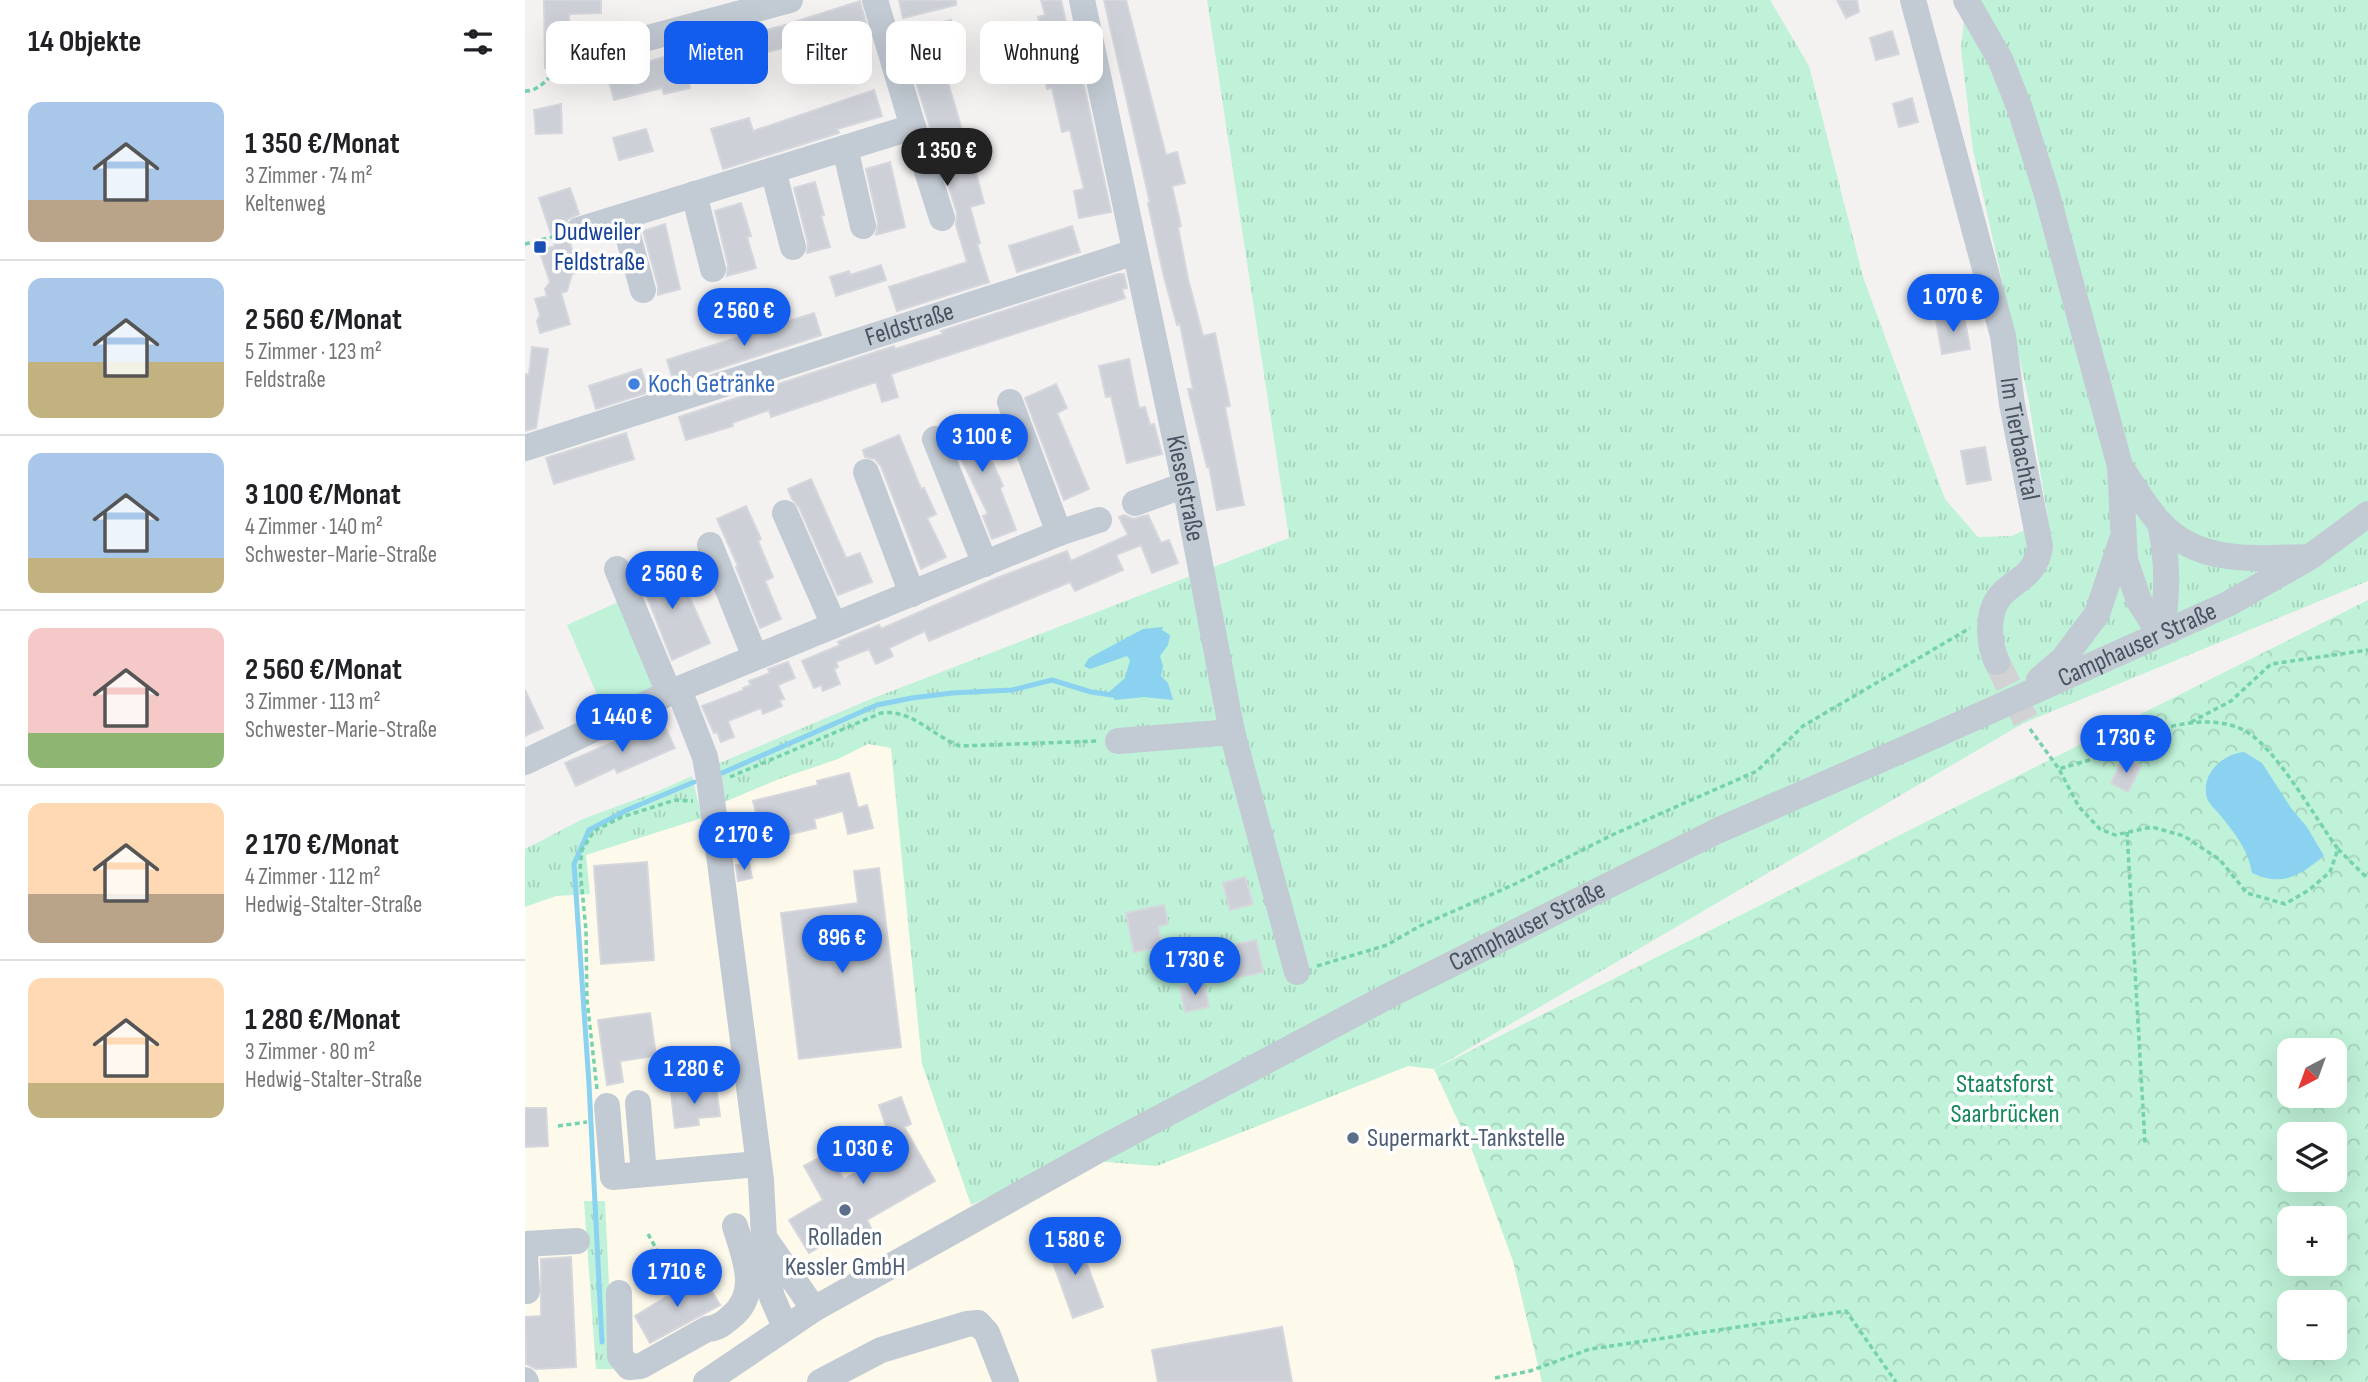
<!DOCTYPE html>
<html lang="de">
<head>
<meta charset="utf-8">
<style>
	body { margin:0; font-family:"Sofia Sans Condensed",sans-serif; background:#f6f6f6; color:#202124; height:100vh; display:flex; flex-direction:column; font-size:26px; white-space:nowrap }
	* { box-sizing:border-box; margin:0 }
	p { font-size:23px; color:#757577 }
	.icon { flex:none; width:38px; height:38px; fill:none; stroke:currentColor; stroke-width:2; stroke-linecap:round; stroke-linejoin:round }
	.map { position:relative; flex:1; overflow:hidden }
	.side { display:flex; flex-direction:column; background:#fff; width:525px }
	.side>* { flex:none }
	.guide { position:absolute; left:21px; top:21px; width:665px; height:63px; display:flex; gap:14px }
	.needle { width:46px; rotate:221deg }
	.buttons { position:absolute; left:1752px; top:1038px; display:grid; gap:14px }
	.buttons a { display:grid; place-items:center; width:70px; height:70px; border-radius:14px; background:#fff; box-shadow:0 7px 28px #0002; font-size:35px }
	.price { position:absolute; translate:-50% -60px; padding:0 16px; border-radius:24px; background:#125cee; color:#fff; font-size:23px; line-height:46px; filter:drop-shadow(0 2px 4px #0008) }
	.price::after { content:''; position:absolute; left:50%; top:42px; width:21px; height:16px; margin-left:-10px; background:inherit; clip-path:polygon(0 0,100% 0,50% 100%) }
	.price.current { background:#222; color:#fff }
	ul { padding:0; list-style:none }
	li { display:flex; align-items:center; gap:21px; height:175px; padding:0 28px }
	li+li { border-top:2px solid #e0e0e0 }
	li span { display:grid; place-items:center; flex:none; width:196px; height:140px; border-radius:14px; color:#555 }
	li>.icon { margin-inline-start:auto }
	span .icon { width:84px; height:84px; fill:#fffc; stroke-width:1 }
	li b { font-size:30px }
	h2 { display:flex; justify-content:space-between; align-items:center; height:84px; padding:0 28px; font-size:30px }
	.chip { padding:0 24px; border-radius:14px; background:#fff; box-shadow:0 7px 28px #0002; font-size:24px; line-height:63px }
	.chip.current { background:#125cee; color:#fff }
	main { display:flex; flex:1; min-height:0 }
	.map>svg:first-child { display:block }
	.commercial { fill:#fdfaec }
	.grass { fill:url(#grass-tufts) }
	.forest { fill:url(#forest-crowns); fill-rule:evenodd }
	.park { fill:#bff2d8 }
	.water { fill:#8bd1f0 }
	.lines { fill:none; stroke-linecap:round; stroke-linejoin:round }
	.stream { stroke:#8bd1f0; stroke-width:5 }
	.building { fill:#cdd0d7; stroke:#d5d7dd; stroke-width:2 }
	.minor-tunnel { stroke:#d2d2d4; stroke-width:26; stroke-dasharray:26 13; stroke-linecap:butt }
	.path { stroke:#76d2ae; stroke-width:3.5; stroke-dasharray:5 3.5; stroke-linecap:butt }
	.minor { stroke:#c2cad3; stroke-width:26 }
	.transit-dot { fill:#1a4fb4; stroke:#fff; stroke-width:2.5 }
	.shop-dot { fill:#3f7fe0; stroke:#fff; stroke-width:2.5 }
	.service-dot { fill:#5c6f8a; stroke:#fff; stroke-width:2.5 }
	.labels { text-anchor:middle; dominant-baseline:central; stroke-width:7; stroke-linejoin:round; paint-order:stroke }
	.transit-label { font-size:26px; fill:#164399; stroke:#fff; text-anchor:start }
	.street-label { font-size:26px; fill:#485260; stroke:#fff }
	.shop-label { font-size:26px; fill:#366cbe; stroke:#fff; text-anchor:start }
	.park-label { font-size:26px; fill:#148759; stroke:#fff }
	.service-label { font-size:26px; fill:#4e5e75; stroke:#fff; text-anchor:start }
</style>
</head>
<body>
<main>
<section class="side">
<h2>14 Objekte<svg class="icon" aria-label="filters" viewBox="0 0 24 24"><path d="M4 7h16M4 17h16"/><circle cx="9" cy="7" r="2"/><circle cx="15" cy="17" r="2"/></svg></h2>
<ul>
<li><span style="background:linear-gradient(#a9c7e8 70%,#b9a48a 0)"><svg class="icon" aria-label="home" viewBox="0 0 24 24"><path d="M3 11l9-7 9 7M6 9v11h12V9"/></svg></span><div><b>1 350 €/Monat</b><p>3 Zimmer · 74 m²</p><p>Keltenweg</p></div></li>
<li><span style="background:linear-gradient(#a9c7e8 60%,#c2b280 0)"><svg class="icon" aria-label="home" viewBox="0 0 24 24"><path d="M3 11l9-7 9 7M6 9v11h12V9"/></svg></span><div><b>2 560 €/Monat</b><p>5 Zimmer · 123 m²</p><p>Feldstraße</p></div></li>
<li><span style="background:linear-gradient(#a9c7e8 75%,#c2b280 0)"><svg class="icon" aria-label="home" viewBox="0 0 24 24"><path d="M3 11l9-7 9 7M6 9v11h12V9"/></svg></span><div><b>3 100 €/Monat</b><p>4 Zimmer · 140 m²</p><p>Schwester-Marie-Straße</p></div></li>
<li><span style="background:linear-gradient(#f6c9c9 75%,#8fb573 0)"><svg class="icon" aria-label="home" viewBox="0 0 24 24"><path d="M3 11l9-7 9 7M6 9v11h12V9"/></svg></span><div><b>2 560 €/Monat</b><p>3 Zimmer · 113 m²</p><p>Schwester-Marie-Straße</p></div></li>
<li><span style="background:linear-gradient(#ffd9b3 65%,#b9a48a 0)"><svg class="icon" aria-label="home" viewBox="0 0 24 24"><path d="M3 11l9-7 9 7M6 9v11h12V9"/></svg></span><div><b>2 170 €/Monat</b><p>4 Zimmer · 112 m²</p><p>Hedwig-Stalter-Straße</p></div></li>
<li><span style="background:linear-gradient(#ffd9b3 75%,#c2b280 0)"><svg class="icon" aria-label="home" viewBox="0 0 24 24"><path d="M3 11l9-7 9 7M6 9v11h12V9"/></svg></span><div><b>1 280 €/Monat</b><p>3 Zimmer · 80 m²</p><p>Hedwig-Stalter-Straße</p></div></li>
</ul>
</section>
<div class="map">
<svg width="1843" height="1382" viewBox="0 0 1843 1382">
	<defs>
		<pattern id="grass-tufts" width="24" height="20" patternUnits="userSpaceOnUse" patternTransform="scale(1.75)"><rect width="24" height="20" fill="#bff2d8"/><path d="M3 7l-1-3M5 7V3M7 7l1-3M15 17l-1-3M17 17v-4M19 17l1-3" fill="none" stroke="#a6d1bc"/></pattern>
		<pattern id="forest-crowns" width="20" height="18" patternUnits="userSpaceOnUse" patternTransform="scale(1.75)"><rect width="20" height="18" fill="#bff2d8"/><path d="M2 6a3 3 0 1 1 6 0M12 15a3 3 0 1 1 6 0" fill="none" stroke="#a6d1bc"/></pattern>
	</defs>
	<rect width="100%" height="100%" fill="#f4f2f1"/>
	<path class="commercial" d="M343 744 366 747 397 1064 543 1159 883 1066 909 1069 949 1155 988 1261 1017 1382H0V907L31 896 65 894 60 855 177 818 197 803 254 779 313 759Z"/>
	<path class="grass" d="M682 0H1245L1284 66 1338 277 1420 499 1453 537 1487 536 1523 519 1503 397 1448 150 1436 49 1441 0H1843V581L1497 724 909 1069 883 1066 632 1166 543 1159 446 1205 397 1064 366 748 343 744 313 759 254 779 197 803 190 765 346 699 764 538Z
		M167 776 177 818 61 855 65 894 31 896 0 907V849L58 819 131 792Z
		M59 1201H80L88 1369H71Z"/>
	<path class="forest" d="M1843 600V1382H1017L988 1261 949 1155 909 1069ZM1764 1050H1810V1096H1764ZM1764 1134H1810V1180H1764ZM1764 1218H1810V1264H1764ZM1764 1302H1810V1348H1764Z"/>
	<path class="park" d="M93 602 132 690 80 713 42 625Z"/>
	<path class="water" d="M638 627 637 630 645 635 643 645 635 656 638 666 636 676 643 683 648 700 619 697 590 700 584 692 600 678 605 660 602 656 565 669 559 666 564 658 618 629Z
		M1719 752 1737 763 1766 808 1782 827 1799 856C1774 876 1758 887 1727 873 1724 851 1709 832 1695 815 1691 810 1684 804 1682 798 1675 774 1698 754 1719 752Z"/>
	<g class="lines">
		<path class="stream" d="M197 773 352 705 387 698 427 693 487 690 527 680 566 692 587 695
			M77 1342 64 1084 49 864 64 830 102 810 169 782"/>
	</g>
	<path class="building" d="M19 0H76V13L44 14 46 60H34V68H20Z
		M374 0H431V5L378 18Z
		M516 0H536L548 53 552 52 586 212 554 218 549 191 559 189 545 130 537 132 527 88 522 89 516 59 523 58 513 17 520 15Z
		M579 0H601L641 155 652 152 660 183 647 186 656 226 653 227 663 279 678 336 690 333 705 406 700 407 719 505 692 510 684 466 682 467 663 389H668L655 324 652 325 638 273 623 203H625Z
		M1312 0H1332L1334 12 1321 18Z
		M335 1 343 30 264 53 262 47 222 57 223 62 163 78 165 88 139 94 137 88 89 100 82 74 173 47 257 26Z
		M426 20 430 39 415 43 410 24Z
		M1367 31 1374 54 1351 60 1345 38Z
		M416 51 424 78 422 79 443 150H445L459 203 445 207 455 243 452 244 464 282 372 311 364 287 442 262 431 225 432 213 384 60Z
		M349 90 357 116 312 129 314 133 198 169 186 129 224 118 228 131Z
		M1387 98 1393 122 1374 127 1368 104Z
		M36 104 37 133 11 134 9 110Z
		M121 129 128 151 94 160 88 138Z
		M365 162 380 227 351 235 353 222 341 169Z
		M290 182 299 215 296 216 305 247 282 253 283 243 269 188Z
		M45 188 54 214 43 219 39 227V235L45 242 53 272 47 274 42 291 36 293 45 324 15 333 12 321 15 315 10 299 22 296 20 289 25 282 14 250 30 246 14 198Z
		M216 203 226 236 222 237 231 268 202 276 203 265 190 211Z
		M140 224 155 289 133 295V286L118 231Z
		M547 226 555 252 492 272 484 246Z
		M356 265 361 280 311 296 305 277 324 271 325 275Z
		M593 274H599L602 288 597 289 600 298 366 374 373 397 357 402 351 382 246 417 244 410 207 423 208 426 161 440 154 417 369 346 370 349 418 334 416 331Z
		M289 313 296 335 149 383 142 360Z
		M1439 315 1445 349 1417 354 1411 319Z
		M7 347 23 349 11 428 0 431V374L4 375Z
		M604 359 614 408 620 407 625 425 629 424 637 454 602 463 586 396 581 397 574 366Z
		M116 369 124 392 71 409 64 386Z
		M531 384 542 408 532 413 564 489 539 500 500 398Z
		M450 415 465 457 478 486 475 488 491 530 467 539 458 516 463 514 420 425Z
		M101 433 109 459 29 484 21 458Z
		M374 435 396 489 399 488 411 514 402 518 421 557 396 569 356 466 350 459 340 457 338 450Z
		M1460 447 1466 480 1442 484 1436 451Z
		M286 479 321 558 335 553 347 582 313 595 274 507 267 499 263 489Z
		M221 506 236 539 233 541 248 577 240 581 256 619 235 628 211 567 213 566 192 519Z
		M599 515 608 519 623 515 636 543 644 540 653 563 627 573 616 545 591 555 598 570 550 591 545 582 404 641 400 631 364 648 368 656 351 664 344 649 311 662 313 667 309 669 315 684 298 691 296 685 289 688 277 661 315 645 313 642 354 625 356 629 472 578 542 551 546 561 603 535 594 517Z
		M135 557 151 593 161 589 185 643 147 660 111 568Z
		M263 662 270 678 253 685 259 699 254 700 257 706 238 714 236 708 203 721 209 737 196 742 192 732 189 733 177 706 219 690 218 688 226 685 224 681 245 673 243 669Z
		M0 690 18 728 0 736Z
		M137 721 150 748 92 773 90 768 51 786 40 763Z
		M1598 758 1616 766 1603 792 1586 783Z
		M324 773 333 808 342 805 348 828 323 834 318 811 289 819 291 828 238 841 228 801 293 785 292 781Z
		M122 862 129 960 76 964 69 866Z
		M224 863 227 878 213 881 211 865Z
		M354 868 376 1047 274 1059 256 913 333 903 329 871Z
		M720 877 728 904 705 910 698 883Z
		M639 905 643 924 633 926 637 947 609 952 601 913Z
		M731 940 738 972 709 978 702 946Z
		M679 982 684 1007 660 1012 655 987Z
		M125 1013 131 1056 95 1061 98 1082 82 1085 73 1020Z
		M191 1087 195 1116 173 1118 174 1125 150 1128 146 1093Z
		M376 1097 386 1124 379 1127 410 1181 342 1220 346 1228 322 1241 318 1234 284 1253 264 1220 298 1200 279 1166 303 1153 319 1179 369 1150 354 1105Z
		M0 1108H21L23 1146 0 1147Z
		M551 1235 578 1307 548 1318 522 1246Z
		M46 1257 51 1367 11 1369 1 1364 0 1317 16 1316V1259Z
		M177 1275 195 1305 125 1343 110 1316Z
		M757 1327 767 1382H633L627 1350Z"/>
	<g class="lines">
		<path class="minor-tunnel" d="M1472 662 1505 729"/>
		<path class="path" d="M0 91C16 91 22 77 34 70 45 64 61 63 74 59
			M0 244 35 235
			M1666 722 1706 701 1746 664 1843 650
			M1505 729 1534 769C1546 765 1559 762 1570 758 1585 752 1598 741 1613 736 1645 725 1690 713 1722 732 1753 751 1790 818 1813 849L1805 872 1784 890 1760 904 1722 893 1695 860 1659 836 1627 827 1590 835 1575 829 1554 807 1534 769
			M205 777 356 713C388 709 407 736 435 746L574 741
			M1602 832 1620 1143
			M1813 849 1843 879
			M792 966 862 945 895 926 990 884 1087 835 1232 771 1278 726 1445 628
			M72 1089 62 1000 61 930 55 869 57 850 69 831 97 817 150 800 168 801
			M33 1126 62 1122
			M123 1234 137 1259
			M145 1273 155 1289
			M970 1378 1005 1371 1065 1349 1321 1311 1371 1382"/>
		<g class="minor">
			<path id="s1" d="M557 0 660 485 707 732 772 972"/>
			<path id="s2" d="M1388 0 1478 336 1487 404 1515 546C1509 592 1465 575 1465 631 1466 644 1467 651 1472 662"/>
			<path d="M1441 0 1476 61 1495 109 1521 191 1595 466 1600 560 1614 601 1635 634"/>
			<path d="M89 47 265 0"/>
			<path d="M388 127 417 218"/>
			<path d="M320 148 338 226"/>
			<path d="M248 170 268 247"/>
			<path d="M169 194 188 269"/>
			<path d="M98 218 118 290"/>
			<path d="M54 230 388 127 350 0"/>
			<path d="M485 402 534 533"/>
			<path d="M410 439 460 564"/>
			<path id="s3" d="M0 448 610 252"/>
			<path d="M1595 466C1608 485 1620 507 1636 524 1675 565 1731 558 1783 557"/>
			<path d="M341 472 387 594"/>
			<path d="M610 503 660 485"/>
			<path d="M260 513 309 625"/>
			<path d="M185 545 230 657"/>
			<path d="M92 569 144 693"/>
			<path d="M1635 634C1644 597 1643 561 1635 523"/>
			<path d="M1514 680 1538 659 1572 614 1596 542"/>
			<path d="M154 690 180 757 185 785 236 1180 239 1238 237 1251 247 1297 260 1327"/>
			<path d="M593 741 707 732"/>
			<path d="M0 762 144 693 534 533 574 520"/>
			<path d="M113 1103 119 1174"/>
			<path d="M82 1106 88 1177 233 1164"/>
			<path d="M240 1239 289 1309"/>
			<path d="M0 1244 52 1241"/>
			<path d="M0 1254 2 1291H0"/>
			<path d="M94 1293 95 1356 104 1367 116 1366 182 1329C193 1328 198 1324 206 1317 236 1293 219 1256 210 1226"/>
			<path d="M0 1380 1 1382"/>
			<path id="s4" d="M181 1382 289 1309 572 1151 869 993 1192 831 1382 748 1703 604 1785 557 1843 514"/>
			<path d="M295 1382 356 1350 442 1324 453 1323 462 1333 481 1382"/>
		</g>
	</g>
	<rect class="transit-dot" x="8" y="240" width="14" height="14" rx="3.5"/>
	<circle class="shop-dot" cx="109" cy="384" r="7"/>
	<g class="service-dot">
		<circle cx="828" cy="1138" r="7"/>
		<circle cx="320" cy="1210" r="7"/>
	</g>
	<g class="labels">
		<g class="transit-label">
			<text x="29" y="232">Dudweiler<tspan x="29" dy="30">Feldstraße</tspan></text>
		</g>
		<g class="street-label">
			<text stroke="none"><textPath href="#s3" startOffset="404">Feldstraße</textPath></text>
			<text stroke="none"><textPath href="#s2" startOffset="452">Im Tierbachtal</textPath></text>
			<text stroke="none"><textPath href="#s1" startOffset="499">Kieselstraße</textPath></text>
			<text stroke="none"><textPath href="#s4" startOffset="1612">Camphauser Straße</textPath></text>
			<text stroke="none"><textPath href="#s4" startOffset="940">Camphauser Straße</textPath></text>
		</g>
		<g class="shop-label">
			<text x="123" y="384">Koch Getränke</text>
		</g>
		<g class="park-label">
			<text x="1480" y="1084">Staatsforst<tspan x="1480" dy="30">Saarbrücken</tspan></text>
		</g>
		<g class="service-label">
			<text x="842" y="1138">Supermarkt-Tankstelle</text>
			<text x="320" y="1237" text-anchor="middle">Rolladen<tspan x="320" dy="30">Kessler GmbH</tspan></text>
		</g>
	</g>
</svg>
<div class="buttons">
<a><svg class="needle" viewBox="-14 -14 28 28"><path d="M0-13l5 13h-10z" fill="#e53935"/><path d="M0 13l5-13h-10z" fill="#757577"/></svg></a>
<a><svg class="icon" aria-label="layers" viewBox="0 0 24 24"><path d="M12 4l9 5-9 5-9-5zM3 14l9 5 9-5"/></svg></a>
<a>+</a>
<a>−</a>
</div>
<b class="price current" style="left:422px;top:188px">1 350 €</b>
<b class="price" style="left:1428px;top:334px">1 070 €</b>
<b class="price" style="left:219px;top:348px">2 560 €</b>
<b class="price" style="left:457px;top:474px">3 100 €</b>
<b class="price" style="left:147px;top:611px">2 560 €</b>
<b class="price" style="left:97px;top:754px">1 440 €</b>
<b class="price" style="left:1601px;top:775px">1 730 €</b>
<b class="price" style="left:219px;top:872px">2 170 €</b>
<b class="price" style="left:317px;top:975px">896 €</b>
<b class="price" style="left:670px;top:997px">1 730 €</b>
<b class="price" style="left:169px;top:1106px">1 280 €</b>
<b class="price" style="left:338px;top:1186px">1 030 €</b>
<b class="price" style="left:550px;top:1277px">1 580 €</b>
<b class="price" style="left:152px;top:1309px">1 710 €</b>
<div class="guide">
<a class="chip">Kaufen</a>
<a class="chip current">Mieten</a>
<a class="chip">Filter</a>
<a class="chip">Neu</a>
<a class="chip">Wohnung</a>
</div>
</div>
</main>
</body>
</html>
